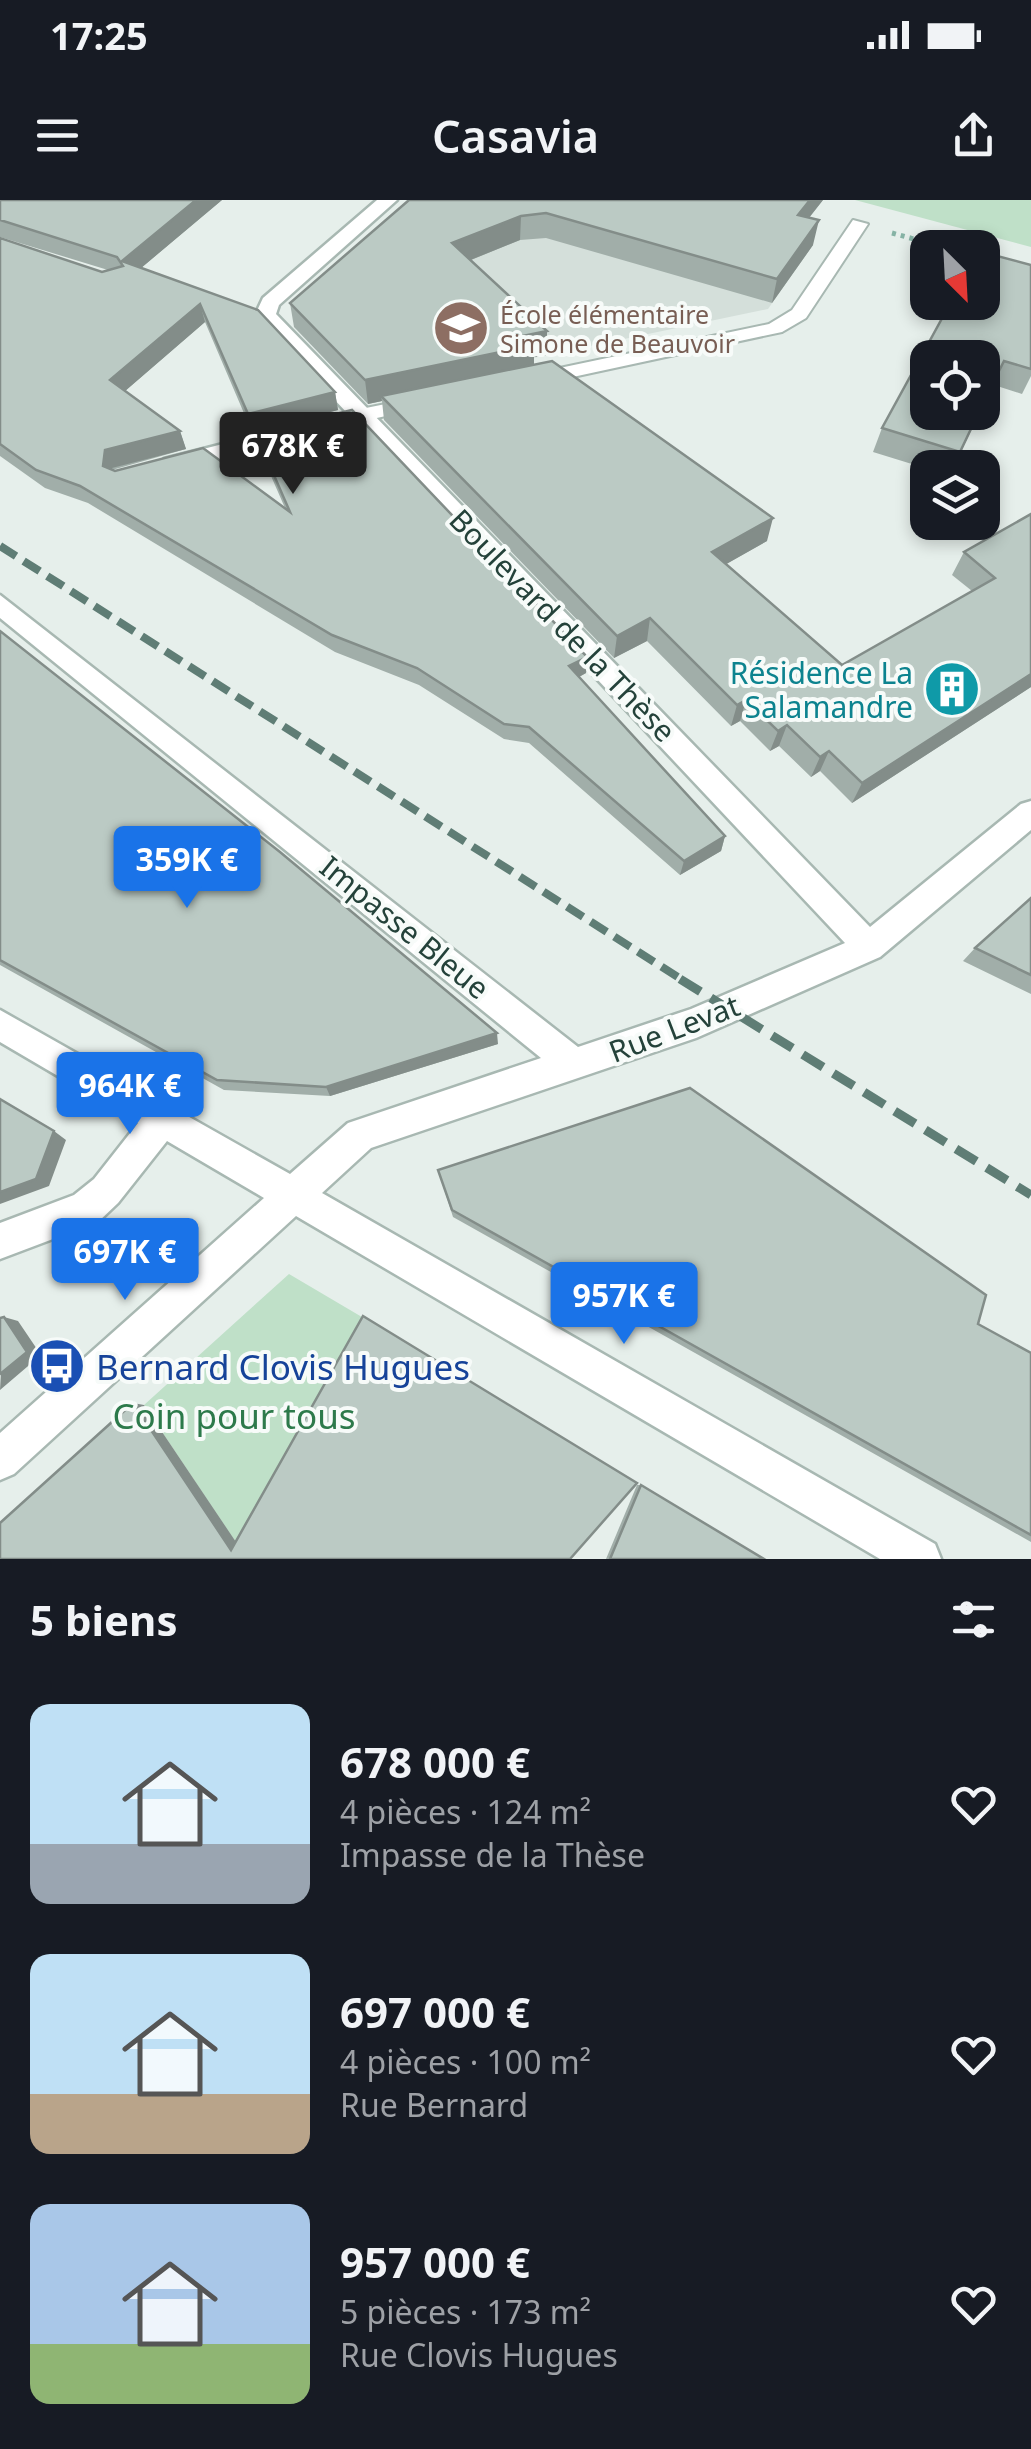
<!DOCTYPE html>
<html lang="fr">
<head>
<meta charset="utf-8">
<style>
	body { margin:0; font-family:"Noto Sans",sans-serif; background:#242831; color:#f1f3f6; height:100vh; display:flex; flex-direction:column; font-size:38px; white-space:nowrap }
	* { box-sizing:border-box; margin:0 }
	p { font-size:32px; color:#9ea1a6 }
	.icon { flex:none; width:55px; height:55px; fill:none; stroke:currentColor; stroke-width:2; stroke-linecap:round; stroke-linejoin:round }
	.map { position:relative; height:1359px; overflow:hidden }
	.details { display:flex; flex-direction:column; background:#171b24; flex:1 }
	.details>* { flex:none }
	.needle { width:65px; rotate:156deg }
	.fabs { position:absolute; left:910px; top:30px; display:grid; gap:20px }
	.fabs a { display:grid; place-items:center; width:90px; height:90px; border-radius:20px; background:#171b24; box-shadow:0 5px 15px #0003; font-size:50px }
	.price { position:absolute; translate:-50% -85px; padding:0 22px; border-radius:10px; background:#1a73e8; color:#fff; font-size:32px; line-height:65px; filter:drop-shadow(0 2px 5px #0008) }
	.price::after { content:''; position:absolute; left:50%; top:60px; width:30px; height:22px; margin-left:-15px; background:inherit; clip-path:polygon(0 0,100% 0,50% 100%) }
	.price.current { background:#222; color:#fff }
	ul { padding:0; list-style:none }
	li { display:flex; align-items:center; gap:30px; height:250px; padding:0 30px }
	li span { display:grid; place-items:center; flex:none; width:280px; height:200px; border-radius:20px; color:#555 }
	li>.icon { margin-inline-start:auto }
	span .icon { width:120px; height:120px; fill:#fffc; stroke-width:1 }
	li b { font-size:42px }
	h2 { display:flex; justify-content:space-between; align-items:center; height:120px; padding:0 30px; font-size:42px }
	.status { display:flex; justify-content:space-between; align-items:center; height:70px; padding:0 50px; background:#171b24; direction:ltr }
	.status svg { height:28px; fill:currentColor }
	header { display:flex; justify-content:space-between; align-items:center; height:130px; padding:0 30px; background:#171b24; font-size:45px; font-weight:600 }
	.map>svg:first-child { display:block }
	.built { fill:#d4dfda }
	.green { fill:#bfe0c8 }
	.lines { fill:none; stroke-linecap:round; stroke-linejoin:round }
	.service-casing { stroke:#a8b8b2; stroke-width:4 }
	.minor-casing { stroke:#a8b8b2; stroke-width:5 }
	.path { stroke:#86b3a5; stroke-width:5; stroke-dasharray:4 5; stroke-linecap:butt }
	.service { fill:#fff; fill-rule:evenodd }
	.minor { fill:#fff; fill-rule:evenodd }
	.rail-far1 { stroke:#5f7d75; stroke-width:8; stroke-dasharray:19 9; stroke-linecap:butt }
	.rail { stroke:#5f7d75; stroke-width:9; stroke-dasharray:24 12; stroke-linecap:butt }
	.wall { fill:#a1aea9 }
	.shaded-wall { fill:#838d89 }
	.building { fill:#bbcac4; stroke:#838d89; stroke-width:2.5 }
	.labels { text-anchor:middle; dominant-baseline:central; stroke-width:8; stroke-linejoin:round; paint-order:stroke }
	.far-education-label { font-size:25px; fill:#785e54; stroke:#f7fbf9; text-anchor:start }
	.street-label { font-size:30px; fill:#24423a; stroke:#f7fbf9 }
	.culture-label { font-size:30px; fill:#0d838f; stroke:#f7fbf9; text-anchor:end }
	.near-transit-label { font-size:35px; fill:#164399; stroke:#f7fbf9; text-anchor:start }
	.near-park-label { font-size:35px; fill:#2d7a4b; stroke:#f7fbf9 }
</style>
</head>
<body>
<div class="status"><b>17:25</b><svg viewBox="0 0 49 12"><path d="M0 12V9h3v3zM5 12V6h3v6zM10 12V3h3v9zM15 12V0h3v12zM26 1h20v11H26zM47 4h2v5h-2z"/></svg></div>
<header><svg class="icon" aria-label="menu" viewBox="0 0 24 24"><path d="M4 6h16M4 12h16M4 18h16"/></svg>Casavia<svg class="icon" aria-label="share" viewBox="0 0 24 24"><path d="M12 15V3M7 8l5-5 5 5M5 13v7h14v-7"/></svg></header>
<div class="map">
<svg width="1031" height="1359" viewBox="0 0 1031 1359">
	<rect width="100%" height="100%" fill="#e6efeb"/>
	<path class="built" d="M439 0H648L813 45 768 109 384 189Z"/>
	<path class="green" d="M855 0H1031V47Z
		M289 1074 367 1120 239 1347 144 1205Z"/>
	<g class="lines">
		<g class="service-casing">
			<path id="service" d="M853 20 868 24 806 118 782 132 531 186 521 180 531 174 769 124 792 110Z
				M420 197 427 199V207L363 221 353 215 356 210Z"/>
		</g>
		<g class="minor-casing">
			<path id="minor" d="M377 0H397L279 105 276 114 870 727 1021 604 1031 601V630L880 757 696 838 371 948 322 993 935 1344 941 1359H880L296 1016 14 1274 0 1280V1233L264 998 167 941 118 1003 98 1022 0 1059V1023L74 995 94 979 138 923 0 842V810L290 974 348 923 541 858 0 418V395L578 847 691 809 845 743 255 115 263 98Z
				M297 225 308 232 305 237 172 272 161 264 164 259Z"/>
		</g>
		<path class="path" d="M892 33 947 48"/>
		<use href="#service" class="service"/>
		<use href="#minor" class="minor"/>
		<path class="rail-far1" d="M0 346 684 781"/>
		<path class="rail" d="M680 779 1031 995"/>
	</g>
	<path class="wall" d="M0 0H222L141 68 335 192 338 210 252 232 205 122 125 191 180 231 186 249 112 270 285 308 261 253 256 234 587 457 586 473 579 477 725 636 721 651 680 675 529 543 504 539 419 485 335 452 88 303 45 288 0 256V38L102 72 108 70 0 37Z
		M409 0H823L809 18 813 45 772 103 546 38 520 40 471 60 547 131V155L534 157V164L767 341 726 364 842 465 972 391 952 375 964 352 1031 314V487L852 603 820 571 811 577 779 546 770 551 740 521 731 526 647 441 614 458 384 220 382 201 368 204 294 127 290 103Z
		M1031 65V176L1022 194 994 185 982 208V158L980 212 953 268H928V269L873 252 882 228Z
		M0 431 498 844 330 896 224 890 0 765Z
		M1031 698V794L963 761 975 748Z
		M438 970 978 1124 1031 1153V1342L453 1017Z
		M637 1285H641L764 1359H606Z"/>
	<path class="shaded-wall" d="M196 0H222L128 79 122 61Z
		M810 0H823L792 39 798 15Z
		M521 16 520 40 453 67 452 43Z
		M819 20 813 45 772 103 777 79Z
		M200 104 205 122 117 198 110 180Z
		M547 131V155L534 157V169L381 196 382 201 368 204 365 180 523 136Z
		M335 192 338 210 252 232 248 214Z
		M180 231 186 249 112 268 110 284 103 266 105 250Z
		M773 318 767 341 707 375 712 352Z
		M650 418 647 441 614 458 617 436Z
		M587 457 586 473 568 483 569 466Z
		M1031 474V487L852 603 862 583Z
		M746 500 740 521 731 526 737 505Z
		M787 525 779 546 770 551 778 531Z
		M829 551 820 571 811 577 820 557Z
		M725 636 721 651 680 675 684 661Z
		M497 833 498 844 330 896 326 887Z
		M54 931 66 940 49 986 0 1004V992Z
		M4 1117 18 1121 41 1155 0 1190Z
		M133 1203 144 1205 240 1348 231 1350Z"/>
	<path class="building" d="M0 0H196L122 61 258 110 335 192 248 214 200 104 110 180 180 231 105 250 103 266 115 271 203 248 290 312 256 234 352 210 587 457 569 466 725 636 684 661 529 527 504 524 417 468 332 435 80 286 36 270 0 244V38L102 72 123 66 117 57 0 20Z
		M409 0H810L798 15 819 20 777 79 546 13 521 16 452 43 547 131 523 136 535 145 365 180 290 103Z
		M982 52 1031 65V169L1004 161 982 205V158H928V212H979L960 252 882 228 951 102H982Z
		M552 161 773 318 712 352 842 465 995 378 964 352 1031 314V474L862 583 829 551 820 557 787 525 778 531 746 500 737 505 650 418 617 436 381 196Z
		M0 431 280 652 497 833 326 887 217 880 0 760Z
		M1031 698V775L975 748Z
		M690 888 986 1095 978 1124 1031 1153V1335L452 1010 438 970Z
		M0 899 54 931 36 979 0 992Z
		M363 1116 637 1283 570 1359H0V1323L133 1203 231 1350Z
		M4 1117 27 1152 0 1174V1118Z
		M641 1285 764 1359H610Z"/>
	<defs>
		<g id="school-disc" transform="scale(2.875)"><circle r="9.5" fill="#8d6e63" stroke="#f7fbf9"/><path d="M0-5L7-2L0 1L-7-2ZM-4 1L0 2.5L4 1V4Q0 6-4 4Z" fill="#fff"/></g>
		<g id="building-disc" transform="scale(2.875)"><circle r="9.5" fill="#0f9aa8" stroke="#f7fbf9"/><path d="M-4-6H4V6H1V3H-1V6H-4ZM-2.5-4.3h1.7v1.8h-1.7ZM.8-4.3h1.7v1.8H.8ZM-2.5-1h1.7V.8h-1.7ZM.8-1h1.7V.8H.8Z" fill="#fff"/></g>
		<g id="bus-disc" transform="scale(2.875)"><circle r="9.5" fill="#1a4fb4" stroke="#f7fbf9"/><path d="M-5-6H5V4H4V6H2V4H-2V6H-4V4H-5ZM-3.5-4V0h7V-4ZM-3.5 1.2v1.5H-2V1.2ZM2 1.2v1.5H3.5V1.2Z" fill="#fff"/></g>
	</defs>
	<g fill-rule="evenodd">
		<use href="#school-disc" x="461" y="128"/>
		<use href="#building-disc" x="952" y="489"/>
		<use href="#bus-disc" x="57" y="1166"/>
	</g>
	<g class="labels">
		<g class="far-education-label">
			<text x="500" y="114">École élémentaire<tspan x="500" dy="29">Simone de Beauvoir</tspan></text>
		</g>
		<g class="street-label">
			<text transform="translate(563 425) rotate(46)">Boulevard de la Thèse</text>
			<text transform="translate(405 727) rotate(39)">Impasse Bleue</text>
			<text transform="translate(674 828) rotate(-21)">Rue Levat</text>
		</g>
		<g class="culture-label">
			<text x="913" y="472">Résidence La<tspan x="913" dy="34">Salamandre</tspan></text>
		</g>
		<g class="near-transit-label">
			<text x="96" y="1166">Bernard Clovis Hugues</text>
		</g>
		<g class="near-park-label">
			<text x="234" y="1215">Coin pour tous</text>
		</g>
	</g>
</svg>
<div class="fabs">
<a><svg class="needle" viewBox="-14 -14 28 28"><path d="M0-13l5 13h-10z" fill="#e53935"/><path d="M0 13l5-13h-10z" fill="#9ea1a6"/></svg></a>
<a><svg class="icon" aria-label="locate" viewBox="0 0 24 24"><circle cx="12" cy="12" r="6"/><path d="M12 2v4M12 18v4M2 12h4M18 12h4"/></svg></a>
<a><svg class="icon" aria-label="layers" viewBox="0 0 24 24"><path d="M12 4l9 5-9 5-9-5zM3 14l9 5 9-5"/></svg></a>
</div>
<b class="price current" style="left:293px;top:297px">678K €</b>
<b class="price" style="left:187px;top:711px">359K €</b>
<b class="price" style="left:130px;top:937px">964K €</b>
<b class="price" style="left:125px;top:1103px">697K €</b>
<b class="price" style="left:624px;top:1147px">957K €</b>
</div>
<section class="details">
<h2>5 biens<svg class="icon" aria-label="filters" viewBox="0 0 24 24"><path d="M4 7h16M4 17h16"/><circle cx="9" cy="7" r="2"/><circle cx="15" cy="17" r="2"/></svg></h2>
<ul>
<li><span style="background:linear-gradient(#bfe0f5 70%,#9aa5b1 0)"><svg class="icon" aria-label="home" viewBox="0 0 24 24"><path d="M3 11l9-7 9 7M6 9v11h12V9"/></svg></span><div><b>678 000 €</b><p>4 pièces · 124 m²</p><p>Impasse de la Thèse</p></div><svg class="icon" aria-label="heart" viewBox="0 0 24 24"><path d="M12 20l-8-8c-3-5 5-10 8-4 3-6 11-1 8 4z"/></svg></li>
<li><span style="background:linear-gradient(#bfe0f5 70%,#b9a48a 0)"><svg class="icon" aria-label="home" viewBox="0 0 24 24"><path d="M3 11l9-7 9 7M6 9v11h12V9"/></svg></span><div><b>697 000 €</b><p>4 pièces · 100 m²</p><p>Rue Bernard</p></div><svg class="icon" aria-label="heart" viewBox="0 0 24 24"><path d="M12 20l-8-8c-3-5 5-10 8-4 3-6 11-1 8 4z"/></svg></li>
<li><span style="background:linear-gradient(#a9c7e8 70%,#8fb573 0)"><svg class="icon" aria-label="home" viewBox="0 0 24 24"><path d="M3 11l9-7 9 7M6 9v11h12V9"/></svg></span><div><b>957 000 €</b><p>5 pièces · 173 m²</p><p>Rue Clovis Hugues</p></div><svg class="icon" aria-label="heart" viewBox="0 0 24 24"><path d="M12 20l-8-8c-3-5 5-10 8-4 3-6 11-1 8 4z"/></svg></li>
</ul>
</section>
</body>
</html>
